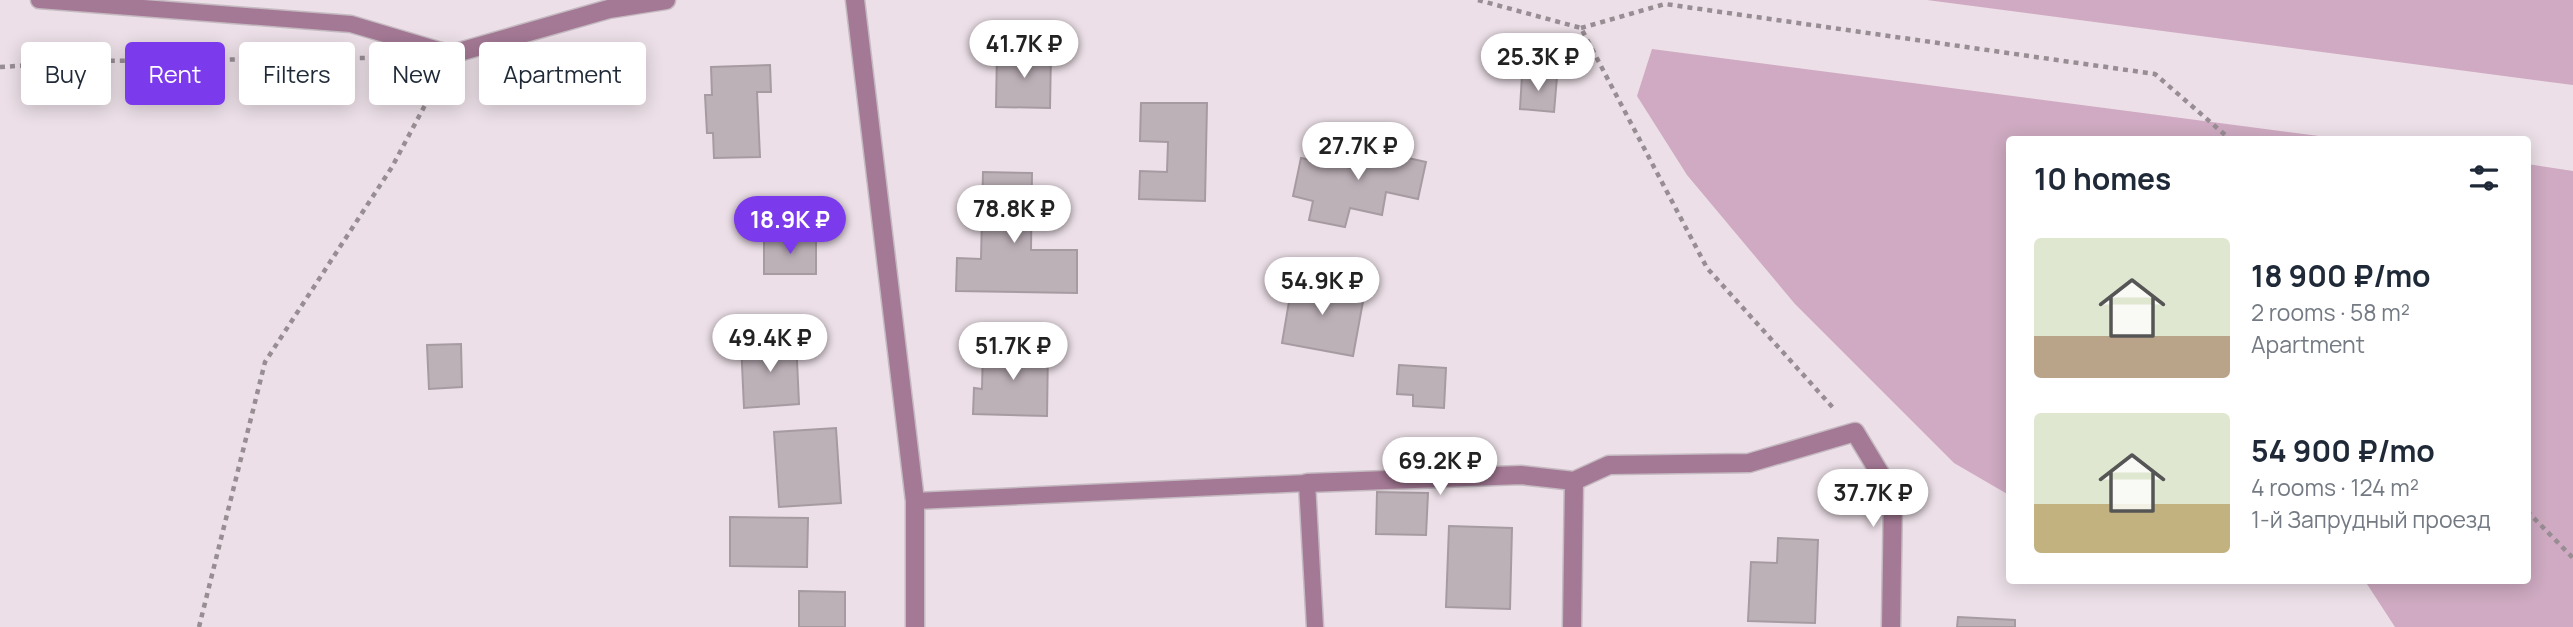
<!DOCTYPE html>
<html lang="en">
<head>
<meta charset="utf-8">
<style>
	body { margin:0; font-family:Manrope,sans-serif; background:#f2f2f3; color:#1f2937; height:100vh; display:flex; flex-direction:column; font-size:26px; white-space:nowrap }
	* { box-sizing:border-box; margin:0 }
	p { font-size:23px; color:#747a83 }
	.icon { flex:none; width:38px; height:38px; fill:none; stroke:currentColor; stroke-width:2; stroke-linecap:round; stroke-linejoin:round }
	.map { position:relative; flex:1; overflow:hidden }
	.sheet { position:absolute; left:2006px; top:136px; width:525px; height:448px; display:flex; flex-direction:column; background:#fff; border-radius:7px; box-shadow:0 4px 18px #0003 }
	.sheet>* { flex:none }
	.guide { position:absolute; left:21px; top:42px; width:665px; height:63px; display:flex; gap:14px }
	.price { position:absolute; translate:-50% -60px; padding:0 16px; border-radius:24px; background:#fff; color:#222; font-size:23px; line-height:46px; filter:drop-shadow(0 2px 4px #0008) }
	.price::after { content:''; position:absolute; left:50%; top:42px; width:21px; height:16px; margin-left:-10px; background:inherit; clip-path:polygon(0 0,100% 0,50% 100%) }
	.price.active { background:#7c3aed; color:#fff }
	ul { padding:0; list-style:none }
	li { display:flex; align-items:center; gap:21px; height:175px; padding:0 28px }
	li span { display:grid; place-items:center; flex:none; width:196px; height:140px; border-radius:7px; color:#555 }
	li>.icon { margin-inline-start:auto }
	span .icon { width:84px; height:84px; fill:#fffc; stroke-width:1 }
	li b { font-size:30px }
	h2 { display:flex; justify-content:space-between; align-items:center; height:84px; padding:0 28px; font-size:30px }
	.pill { padding:0 24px; border-radius:7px; background:#fff; box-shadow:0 4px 18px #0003; font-size:24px; line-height:63px }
	.pill.active { background:#7c3aed; color:#fff }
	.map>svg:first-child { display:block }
	.green { fill:#cfaac2 }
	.building { fill:#bdb1b8; stroke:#a79ba2; stroke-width:2 }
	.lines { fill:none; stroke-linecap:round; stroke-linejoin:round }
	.service-casing { stroke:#c5bac1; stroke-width:19 }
	.minor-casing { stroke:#c5bac1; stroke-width:21 }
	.path { stroke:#978d93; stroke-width:4.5; stroke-dasharray:5 5; stroke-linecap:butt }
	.service { stroke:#a47995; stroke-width:16 }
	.minor { stroke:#a47995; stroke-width:18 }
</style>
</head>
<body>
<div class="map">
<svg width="2573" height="627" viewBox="0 0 2573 627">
	<rect width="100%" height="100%" fill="#ecdfe7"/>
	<path class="green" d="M1927 0H2573V85Z
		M1652 49 2350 140H2009V495L1954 463 1795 304 1687 175 1637 96Z
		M2527 164 2573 171V627H2395L2365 581H2527Z"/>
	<path class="building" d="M997 51 1051 52 1050 108 996 107Z
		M770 65 771 92H757L760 157 714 158 713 133H707L705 95H712L711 67Z
		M1522 75 1557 77 1554 112 1520 109Z
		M1141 103H1207L1205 201 1139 199 1140 171 1167 172 1168 142 1140 141Z
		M1358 136 1397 145 1395 155 1426 162 1418 199 1386 192 1382 215 1350 208 1345 227 1309 220 1313 201 1293 196 1301 158 1351 168Z
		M983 172 1032 173 1031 250H1077V293L956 291 957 258 981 259Z
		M764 238H816V274H764Z
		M1294 272 1323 276 1321 288 1364 296 1353 356 1282 343Z
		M796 339 799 404 744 408 741 343Z
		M461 344 462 387 429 389 427 345Z
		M983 347 1048 348 1047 416 973 414 974 388 982 389Z
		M1399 365 1446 368 1444 408 1413 406V395L1397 394Z
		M836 428 841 503 779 507 774 432Z
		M1377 492 1428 493 1426 535 1376 534Z
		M730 517 808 518 807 567 730 566Z
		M1449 526 1512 528 1510 609 1446 607Z
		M1778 538 1818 540 1815 623 1748 621 1751 562 1777 563Z
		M799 591 845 592V627H799Z
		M1958 617 2015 620V627H1957Z"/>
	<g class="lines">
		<g class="service-casing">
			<path id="service" d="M39 0 351 24 452 54
				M915 501 1307 483 1315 627"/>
		</g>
		<g class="minor-casing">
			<path id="minor" d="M855 0 915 501V627
				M452 54 609 9 666 0
				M1307 483 1521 475 1574 481 1609 465 1749 463 1855 432 1893 495 1891 627
				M1572 627 1574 481"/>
		</g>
		<path class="path" d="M1478 0 1581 28 1707 268 1835 410
			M1581 28 1665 4 2155 74 2231 140
			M0 67 97 61 367 58
			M2527 511 2573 558
			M199 627 265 362 392 167 440 77"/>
		<use href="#service" class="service"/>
		<use href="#minor" class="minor"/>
	</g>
</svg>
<b class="price" style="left:1024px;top:80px">41.7K ₽</b>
<b class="price" style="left:1538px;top:93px">25.3K ₽</b>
<b class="price" style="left:1358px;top:182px">27.7K ₽</b>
<b class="price" style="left:1014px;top:245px">78.8K ₽</b>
<b class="price active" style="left:790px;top:256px">18.9K ₽</b>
<b class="price" style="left:1322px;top:317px">54.9K ₽</b>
<b class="price" style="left:770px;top:374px">49.4K ₽</b>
<b class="price" style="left:1013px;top:382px">51.7K ₽</b>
<b class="price" style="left:1440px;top:497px">69.2K ₽</b>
<b class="price" style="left:1873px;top:529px">37.7K ₽</b>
<div class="guide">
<a class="pill">Buy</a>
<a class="pill active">Rent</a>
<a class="pill">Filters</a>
<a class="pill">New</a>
<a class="pill">Apartment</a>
</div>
<section class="sheet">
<h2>10 homes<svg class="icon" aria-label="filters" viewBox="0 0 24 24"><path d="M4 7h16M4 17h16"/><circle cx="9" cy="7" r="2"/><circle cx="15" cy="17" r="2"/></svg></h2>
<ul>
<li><span style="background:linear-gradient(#dfe7d0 70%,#b9a48a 0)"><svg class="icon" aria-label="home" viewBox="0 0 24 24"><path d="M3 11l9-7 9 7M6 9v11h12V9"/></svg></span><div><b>18 900 ₽/mo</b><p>2 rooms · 58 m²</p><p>Apartment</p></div></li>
<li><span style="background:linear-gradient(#dfe7d0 65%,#c2b280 0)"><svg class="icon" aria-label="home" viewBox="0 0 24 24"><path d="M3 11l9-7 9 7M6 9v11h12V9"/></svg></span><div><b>54 900 ₽/mo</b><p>4 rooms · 124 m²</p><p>1-й Запрудный проезд</p></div></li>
</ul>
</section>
</div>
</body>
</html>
